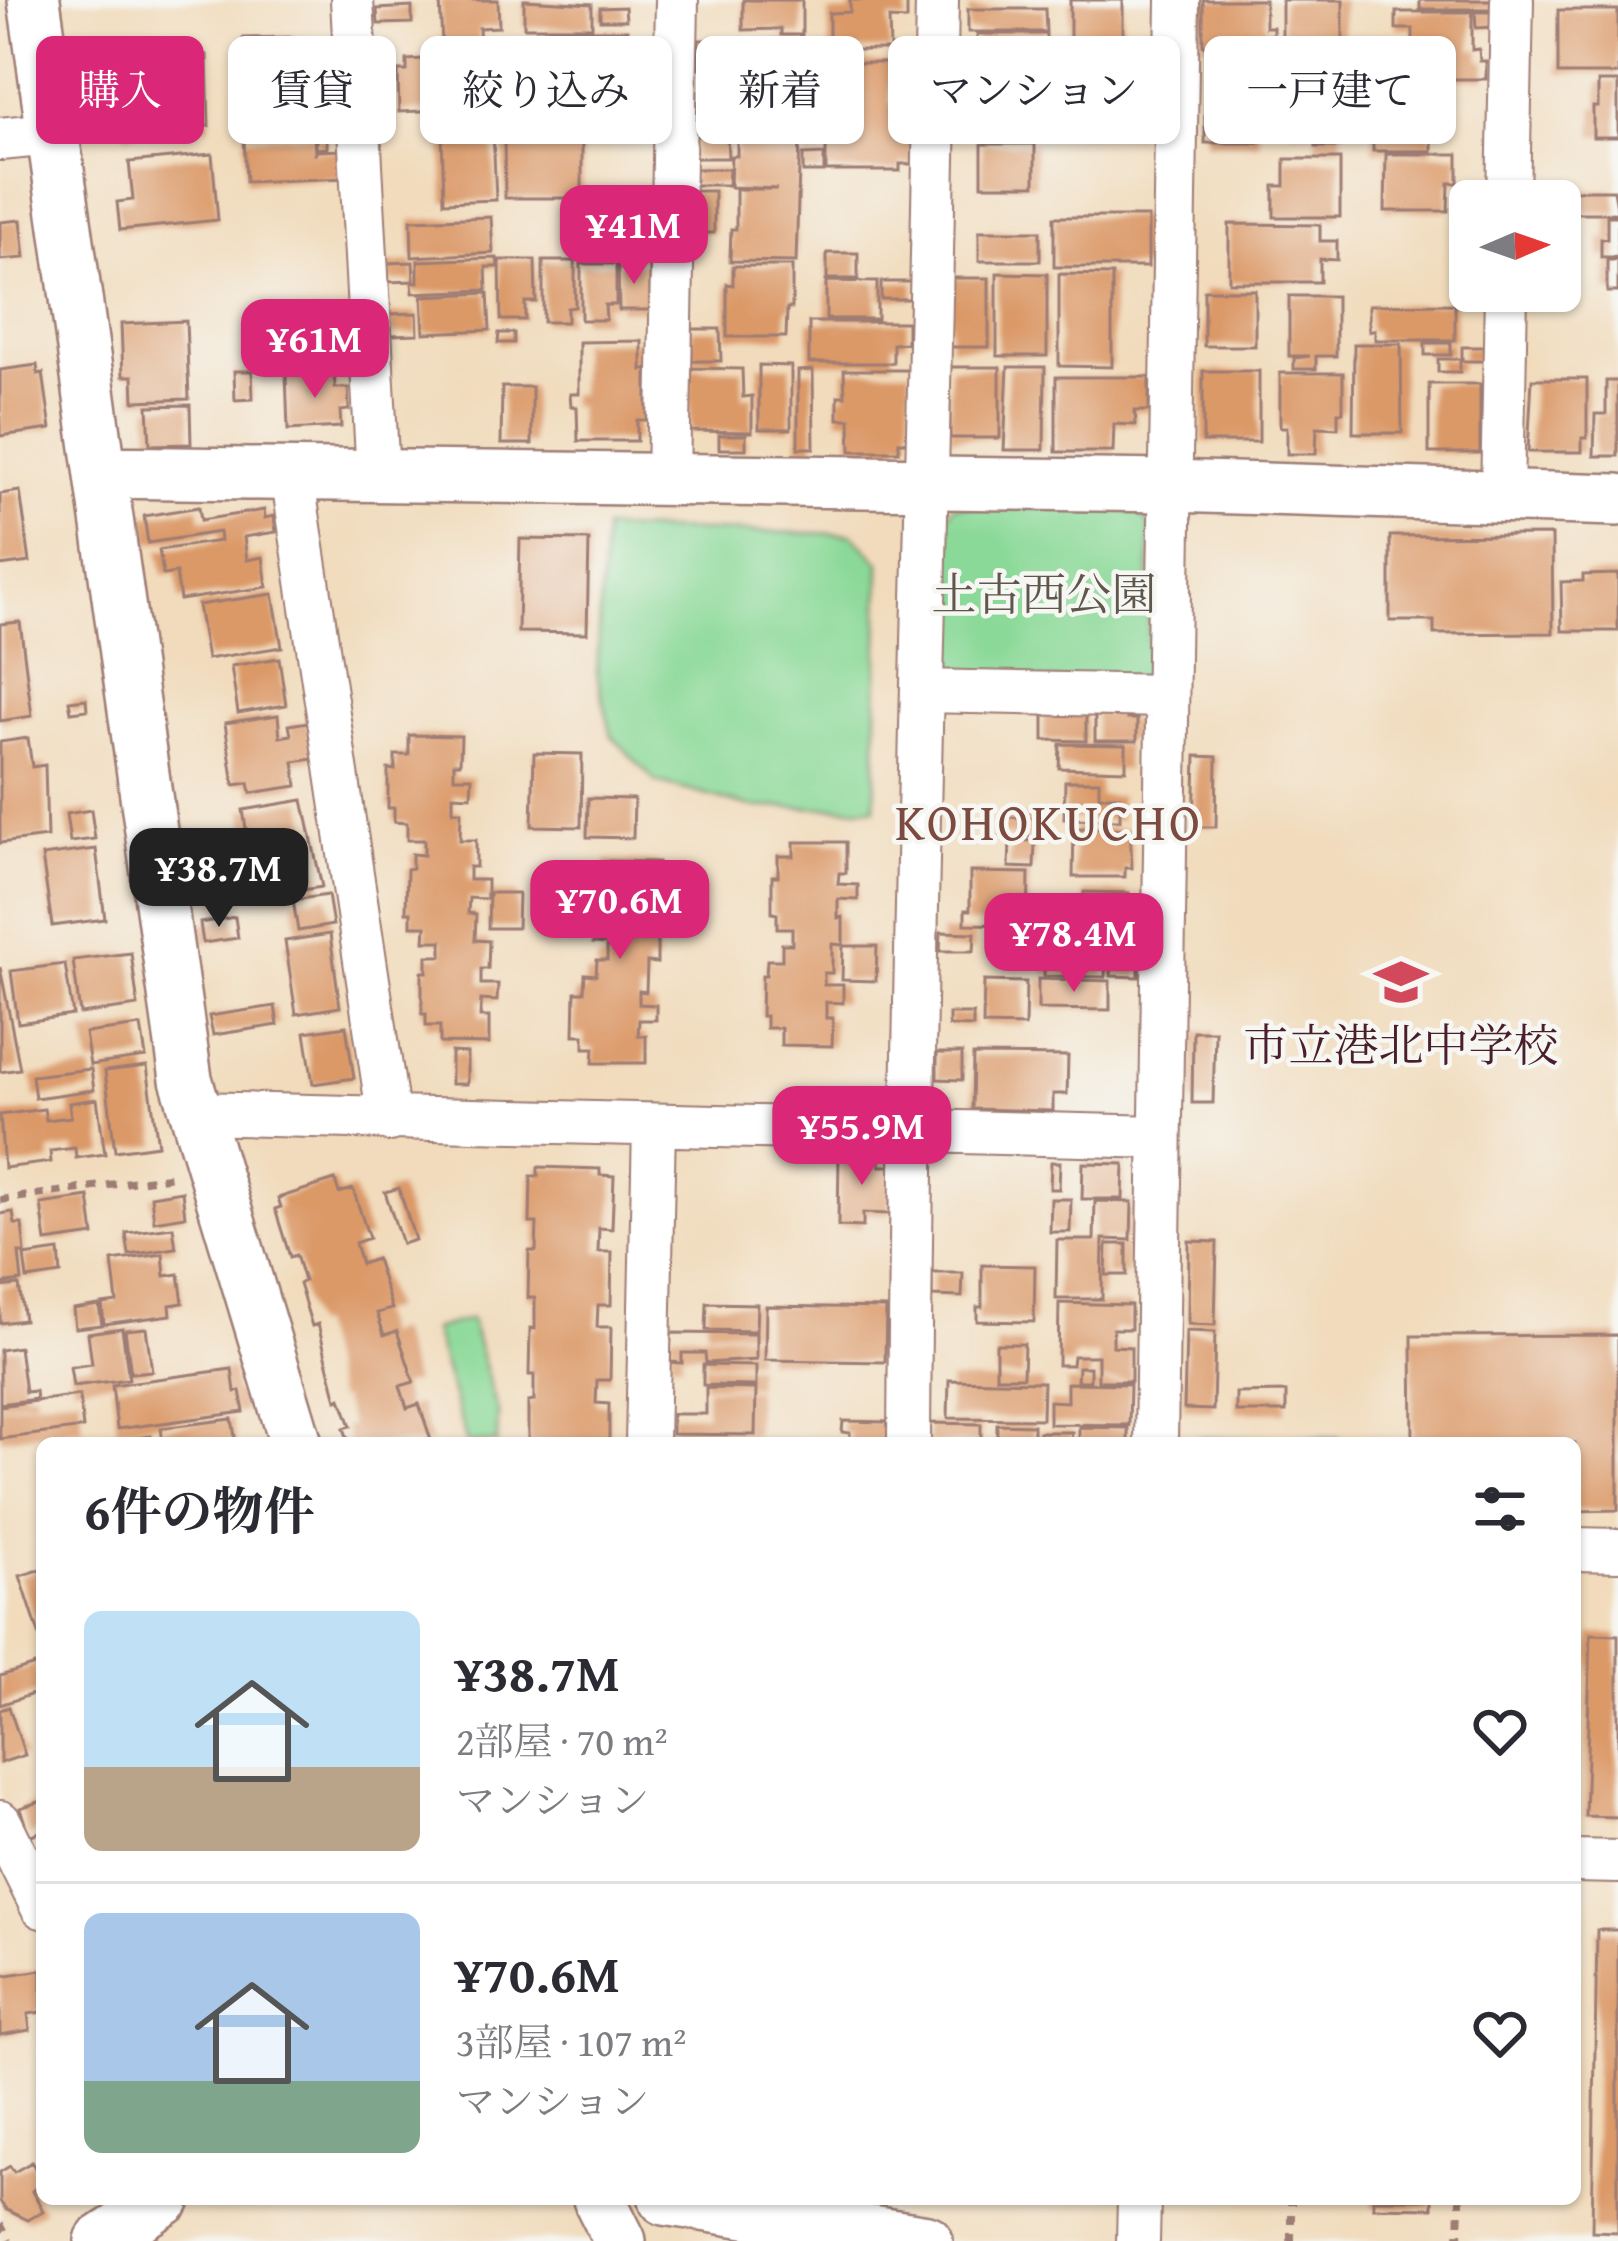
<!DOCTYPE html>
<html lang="ja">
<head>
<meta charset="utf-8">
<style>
	body { margin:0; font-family:"Gentium Book Plus","Noto Serif JP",serif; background:#f2f2f3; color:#2b2b33; height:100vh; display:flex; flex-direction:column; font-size:45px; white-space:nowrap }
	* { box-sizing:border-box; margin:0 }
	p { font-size:39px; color:#7c7c81 }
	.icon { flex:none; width:66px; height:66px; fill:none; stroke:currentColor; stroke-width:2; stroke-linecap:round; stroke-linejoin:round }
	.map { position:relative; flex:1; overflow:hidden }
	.details { position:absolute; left:36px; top:1437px; width:1545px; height:768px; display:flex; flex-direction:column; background:#fff; border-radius:18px; box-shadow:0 3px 9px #0004 }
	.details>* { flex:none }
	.banner { position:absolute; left:36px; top:36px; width:1548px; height:108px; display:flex; gap:24px }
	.needle { width:78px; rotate:88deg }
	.controls { position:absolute; left:1449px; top:180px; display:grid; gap:24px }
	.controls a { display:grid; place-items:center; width:132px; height:132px; border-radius:18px; background:#fff; box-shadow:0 3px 9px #0004; font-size:60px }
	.price { position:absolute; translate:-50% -102px; padding:0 27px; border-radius:24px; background:#db2777; color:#fff; font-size:39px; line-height:78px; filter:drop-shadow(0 3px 6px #0008) }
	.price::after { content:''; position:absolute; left:50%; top:72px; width:36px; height:27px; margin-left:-18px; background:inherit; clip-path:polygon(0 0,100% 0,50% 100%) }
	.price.selected { background:#222; color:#fff }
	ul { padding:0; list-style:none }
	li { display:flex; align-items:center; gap:36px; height:300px; padding:0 48px }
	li+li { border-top:3px solid #e1e1e2 }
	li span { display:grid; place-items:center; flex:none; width:336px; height:240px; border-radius:18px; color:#555 }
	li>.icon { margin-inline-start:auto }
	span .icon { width:144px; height:144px; fill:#fffc; stroke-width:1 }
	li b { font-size:51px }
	h2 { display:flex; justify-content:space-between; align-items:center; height:144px; padding:0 48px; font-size:51px }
	.pill { padding:0 42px; border-radius:18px; background:#fff; box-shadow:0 3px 9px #0004; font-size:42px; line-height:108px }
	.pill.selected { background:#db2777; color:#fff }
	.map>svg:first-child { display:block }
	.green { fill:#8bd998; stroke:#6a7c62; stroke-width:3 }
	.water { fill:#64b2de; stroke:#576884; stroke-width:3 }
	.building { fill:#db9967 }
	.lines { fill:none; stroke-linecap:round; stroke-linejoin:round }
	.minor-casing { stroke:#9e7d74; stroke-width:46 }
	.tertiary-casing { stroke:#9e7d74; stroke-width:56 }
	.path { stroke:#9e7d74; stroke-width:8; stroke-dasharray:9 9; stroke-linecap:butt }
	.minor { stroke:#fff; stroke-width:42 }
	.tertiary { stroke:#fff; stroke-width:51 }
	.labels { text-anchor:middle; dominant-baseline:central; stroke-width:9; stroke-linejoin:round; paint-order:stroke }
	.park-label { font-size:45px; fill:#5e574c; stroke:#f6f6f2 }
	.poi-label { font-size:45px; fill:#4a1f2b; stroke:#f6f6f2 }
	.quarter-label { font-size:51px; letter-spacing:3px; fill:#7d4a40; stroke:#f6f6f2 }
</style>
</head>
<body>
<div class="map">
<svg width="1618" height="2241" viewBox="0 0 1618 2241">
	<rect width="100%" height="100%" fill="#f6f6f2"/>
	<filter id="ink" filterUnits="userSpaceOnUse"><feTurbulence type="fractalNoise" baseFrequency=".00833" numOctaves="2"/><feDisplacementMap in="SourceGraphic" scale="24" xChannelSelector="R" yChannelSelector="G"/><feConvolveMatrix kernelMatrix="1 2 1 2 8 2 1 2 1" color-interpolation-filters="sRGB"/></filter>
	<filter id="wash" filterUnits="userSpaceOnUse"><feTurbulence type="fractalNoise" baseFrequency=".004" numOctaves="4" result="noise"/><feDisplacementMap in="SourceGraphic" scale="48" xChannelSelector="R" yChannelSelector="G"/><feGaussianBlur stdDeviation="2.7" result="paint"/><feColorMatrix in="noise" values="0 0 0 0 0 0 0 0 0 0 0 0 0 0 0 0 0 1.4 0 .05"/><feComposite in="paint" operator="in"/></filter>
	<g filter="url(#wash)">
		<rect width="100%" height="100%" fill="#f1dbbc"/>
		<path class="green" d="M955 505 1136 508 1150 526 1148 673 1139 681H950L938 667 941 525Z
			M604 529 852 534 880 562 875 808 751 807 656 782 612 736 597 674Z
			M470 1319 498 1412 497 1443H467L433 1330Z"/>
		<path class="water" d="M1339 1438V1443H1199V1439Z"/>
		<g id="blocks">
			<path class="building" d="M440 0H498L499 27 479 28 480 44 442 45Z
				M524 0 592 4V27H524Z
				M743 0H802V35H781V29L743 30Z
				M850 0H907V20L889 19 890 50H829V13L850 12Z
				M1070 0H1123V84L1070 83V65H1065L1066 43H1070Z
				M1203 0H1265V27H1273V46L1203 45Z
				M1282 0H1343V56H1282Z
				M1420 0H1494V9H1420Z
				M412 7V23L378 24 377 9Z
				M625 7 626 20H600V8Z
				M968 9H1045L1046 32H968Z
				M1558 10H1618V74H1558Z
				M1396 12H1472V50L1479 49 1480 61H1486V79H1442V99H1413V29H1396Z
				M1475 12H1495V27L1476 28Z
				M549 30H627V63H592V51H580V61L549 62Z
				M977 34H1046V70H977Z
				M294 37 297 123 247 125 243 38Z
				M699 40H801V68H785V84H727L728 68H700Z
				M499 46 501 79 453 82 452 48Z
				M207 55 209 126 125 135 122 101 110 102 107 65Z
				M962 56H975V70L962 71Z
				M441 58 443 110 399 112 398 71H407V60Z
				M1359 60H1404V76L1410 77V107H1364L1365 95 1359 96Z
				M825 63H890V104H913V117L890 120H900V138H915V164H900V171H826V144H820V120H825Z
				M520 67H567L566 92H557V134H513V101H520Z
				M1205 67H1258L1259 143H1205Z
				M592 69 643 70 642 118H592Z
				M1293 73H1324L1325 84H1341L1342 147H1316V132H1292Z
				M502 82 503 123 451 125 449 84Z
				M1598 82H1618V137H1593V107H1598Z
				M715 87H793V135H727L728 158H693V136L715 135Z
				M1075 87H1115L1116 97H1126V101L1152 100V113H1126L1136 115 1135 135H1075Z
				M1373 109H1432V151H1373Z
				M493 130 496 200 444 202 442 132Z
				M314 135 315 155 316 151 345 150 347 178 246 182 244 138Z
				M316 136H327V148L316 149Z
				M504 136H582V198H505Z
				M737 137H800L796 262 730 261 731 229H736V189H777L730 187 731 156H737Z
				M982 144H1035V185H982Z
				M212 154 218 220 120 230 117 202 133 200 129 162Z
				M824 154V172H803V155Z
				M1386 154H1458V183H1449L1448 211H1385Z
				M1285 159H1340V217H1274V186H1285Z
				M692 169H729L728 185H692Z
				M1564 190H1614L1618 213H1564Z
				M692 191H714V233H691Z
				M1607 216H1618V257H1601V238L1607 239Z
				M491 217 493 253 412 257 411 220Z
				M1054 217H1148V267H1054Z
				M21 220 25 258 0 260V222Z
				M1229 224 1320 225V241H1337V260L1320 259V282H1229Z
				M979 231H1040V261H979Z
				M827 253H858V279H827Z
				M497 258 498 267H486L487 290 413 293 412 282H418V261Z
				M500 260H535L536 302H525V320H501Z
				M1607 260H1618V292H1607Z
				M543 261H575V307L567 308V322H543Z
				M413 262 414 281 388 282 387 263Z
				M581 264H616V305H605L606 320H581Z
				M618 264H650V310H619Z
				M733 266H792V308H787L786 337H727V284L733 285Z
				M997 273 1047 274V356H997Z
				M1059 274 1112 275V367L1059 366Z
				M950 278H989V347H950Z
				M826 281 877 282V319H826Z
				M881 282H914V299H881Z
				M1204 290H1255V346H1204Z
				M488 293 490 330 424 333 422 296Z
				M1289 296H1336V356H1316V369H1294V358L1310 356H1289Z
				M1455 304V340H1375V330L1369 331V305Z
				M417 313 418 334 391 335 390 314Z
				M186 321 189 399 134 401 133 376H123L121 324Z
				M809 322H907V343L893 344V363H809Z
				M692 329H720L721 361H692Z
				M499 333H514V343H498Z
				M642 341V370L647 369V420H637V441H578L577 407 571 406 570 394H579V342Z
				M1425 343H1451V355H1425Z
				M1354 344H1401L1402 433H1353Z
				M1462 347H1487V361H1462Z
				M1438 359H1460V372H1438Z
				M37 365 38 374 43 373 51 429 0 436V370Z
				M759 365 791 366V429H759Z
				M950 367H1000V438H950Z
				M1008 367H1045L1044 450H1004Z
				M690 368 742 369 743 397 752 396V432L690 431Z
				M813 370 814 448H798V371Z
				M844 370H910V442H899V451H851L850 419H838V396H845Z
				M234 371H252L253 399 235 400Z
				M334 371 335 388H348L349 410 340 411 341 427 288 430 286 373Z
				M1203 371H1259V442H1203Z
				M1280 373H1343V412H1338V428L1317 427 1316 454H1287V427H1280Z
				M1056 377H1149V411H1135L1136 425 1114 424 1113 452H1056Z
				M1532 379H1587V438H1582V452H1528Z
				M1606 381H1618V456H1594L1595 414H1606Z
				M1429 384H1480V453H1429Z
				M502 387H532V444H501Z
				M190 405 191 444 150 445 148 406Z
				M719 435H746V449H719Z
				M20 491 30 562 0 566V494Z
				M199 507 201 520 264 510 265 518 274 516 276 532 244 537 247 560 263 557 267 587 180 600 176 573 163 575 159 550 220 541 219 532 148 543 144 516Z
				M1552 535 1553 633 1434 634V621H1390V536Z
				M520 539 589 540 587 633 518 632Z
				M1618 574V631H1562L1561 582 1583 581V575Z
				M273 594 282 647 207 659 198 605Z
				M20 622 32 716 0 721V624Z
				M279 658 286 705 238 713 231 666Z
				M86 699 87 710 71 712 69 701Z
				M1044 710 1086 715V741L1044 740Z
				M1095 713 1127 714V719H1137V741H1095Z
				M278 715 280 737 291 735 289 725 308 722 313 759 294 762 297 786 251 793 249 783 234 785 225 723Z
				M409 735 461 736 460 763H454V777H472L471 796 453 795V811H461L460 840H476V867H469V880H487V899L469 898 468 913 476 914 475 940 489 941 488 969H481V984H498L497 1001 481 1000 480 1017H489V1044L440 1043V1026H426V1014H422V972H427V956H442V941H425L426 926H411V912H406L407 869 412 868V854L424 855V840H407V823L394 822V808H388V769L395 770V755H409Z
				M28 738 32 767 45 765 47 837 0 843V742Z
				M1060 744 1126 745V770L1059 768Z
				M534 753 582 754 581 827 532 826Z
				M1196 756 1217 757 1216 827H1194Z
				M1065 781H1099V796H1120V820L1064 819Z
				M588 798 634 799 633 838 587 837Z
				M303 800 322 887 257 897 254 881 245 883 241 856 250 854 243 810Z
				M91 810 95 839 70 842 66 814Z
				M1001 817 1036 818 1035 837 1001 836Z
				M1074 828 1130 829 1132 868H1125V877H1073Z
				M1010 840 1035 841 1034 868 1009 867Z
				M794 842H846V873H839L838 884 858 885V900L838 899V918L843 917V945L832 944V973H824V985H843V1003L826 1002V1018H833L832 1046 781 1045V1028H766V1016H761L762 975H766L767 960H782V944H792V928H777V914L772 913V876H778V856H794Z
				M96 849 105 919 52 926 42 856Z
				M605 861 658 862V890L650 889V900L669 901V915H649V934H657V963L647 962 646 992 639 991V1004L656 1005V1020H639L638 1036H646V1063H593L594 1048H584V1035H574L575 992H584L585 974 596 975 597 960H607V944L593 943V931H587V889H593L594 872H605Z
				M970 872 1029 873 1028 925 965 924V910H970Z
				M1084 892 1129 893 1128 953 1083 952Z
				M489 893H518L517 928H488Z
				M328 895 333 925 298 931 293 900Z
				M235 917 238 938 203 943 200 923Z
				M941 932 975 933 974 951H940Z
				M330 934 340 1007 296 1014 285 941Z
				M843 946H877L876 981 842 980Z
				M1045 946 1076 947V954L1106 955 1105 977 1044 976Z
				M131 953 138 1006 80 1014 73 960Z
				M1112 956H1139V977L1111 976Z
				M65 964 73 1015 18 1023 11 971Z
				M0 967 20 1069 0 1072Z
				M1038 979 1110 981V1010L1038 1009Z
				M984 981 1026 982 1025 1026 983 1025Z
				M275 1006 278 1025 213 1035 209 1016Z
				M949 1014H973V1027L949 1026Z
				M141 1026 146 1057 90 1065 85 1033Z
				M346 1026 354 1078 313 1084 305 1032Z
				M1193 1031H1215L1213 1103H1192Z
				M451 1052 467 1053V1084H451Z
				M937 1053H962V1080L937 1079Z
				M973 1055 1068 1056 1067 1094H1053V1111L972 1109Z
				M147 1066 158 1145 115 1151 105 1071Z
				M91 1069 94 1090 35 1098 32 1076Z
				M97 1099 105 1154 76 1158 75 1148 50 1151 51 1162 4 1168 0 1115 44 1109 46 1120 71 1117 69 1103Z
				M839 1154 880 1155V1166H891L890 1214 863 1213V1227L838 1226Z
				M1051 1162H1060L1059 1189H1050Z
				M1083 1163 1124 1164 1123 1199H1082Z
				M538 1167 600 1169V1175L614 1176 612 1229 599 1228 598 1252H612L611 1305H598L597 1327H611L610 1380H597L596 1403 609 1404V1443H528V1402L534 1401V1375H529L530 1328 535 1329V1298H528L529 1251H536L537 1223H530L531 1176H538Z
				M335 1180 339 1193 353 1189 369 1238 355 1243 361 1264 376 1259 392 1309 377 1313 384 1335 397 1331 414 1382 400 1386 407 1408 419 1404 432 1443H349L344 1428 351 1426 341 1398 337 1400 318 1324 312 1326 299 1284 304 1281 296 1255 290 1257 275 1209 281 1207 278 1198Z
				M399 1188 415 1240 402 1244 385 1192Z
				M182 1191 185 1216 154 1221 151 1196Z
				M89 1197 94 1235 46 1242 41 1204Z
				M1051 1199H1071L1070 1232H1050Z
				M1095 1201 1132 1202 1131 1240 1103 1239 1102 1299H1056L1057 1240H1094Z
				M13 1212 15 1224H22L25 1253H19L22 1281 0 1284V1214Z
				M173 1227 176 1248 129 1255 126 1233Z
				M1189 1241 1217 1242 1215 1325 1188 1324Z
				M1107 1244H1127V1275H1106Z
				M59 1251 61 1274 27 1279 24 1256Z
				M163 1254 165 1276 179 1274 183 1303 170 1305 171 1315 104 1324 102 1304 117 1302 112 1261Z
				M982 1265 1035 1266 1034 1322 977 1321V1307H982Z
				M932 1273H963L962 1297 932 1296Z
				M19 1285 24 1320 0 1323V1287Z
				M707 1303 757 1304 756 1331 706 1330Z
				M1059 1303 1131 1305V1329H1113V1346L1131 1347V1381H1098V1356H1073L1072 1365H1058Z
				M99 1305 102 1325 75 1328 73 1309Z
				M766 1306 886 1308 885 1362 765 1360Z
				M122 1328 129 1379 73 1386 70 1367 92 1364 88 1333Z
				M146 1328 152 1371 131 1373 125 1330Z
				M1186 1331 1215 1332 1213 1410 1184 1409Z
				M671 1333 756 1334V1360L706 1363 705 1353H682V1363L670 1362Z
				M1618 1335V1510L1575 1511V1443H1413L1412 1336Z
				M996 1344H1024L1023 1377H996Z
				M19 1347 25 1392 35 1391 36 1399 0 1404V1350Z
				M703 1365 756 1366V1386L703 1385Z
				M1078 1367H1090V1381H1077Z
				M232 1369 235 1392 240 1391 244 1412 117 1429 112 1385Z
				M949 1380 1043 1382 1042 1419 948 1418Z
				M1067 1383 1130 1384 1129 1425 1049 1424V1401L1067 1402Z
				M706 1388 756 1389 755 1435 672 1434V1414H706Z
				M1286 1392V1412H1236V1393Z
				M79 1395 83 1428 0 1439V1406Z
				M232 1419 236 1443H163L161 1428Z
				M843 1421 889 1422V1443H850V1433L842 1432Z
				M928 1423 981 1424V1443H928Z
				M997 1424 1033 1425V1443H997Z
				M1079 1427 1128 1428V1443H1079Z
				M1039 1432H1072L1071 1443H1038Z
				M151 1436 152 1443H120V1440Z
				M42 1569V1640H41L20 1576Z
				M1591 1634 1618 1635V1817L1585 1816Z
				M35 1665 42 1691 0 1705V1676Z
				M9 1707 25 1755 0 1763V1710Z
				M42 1801V1831L29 1836 20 1808Z
				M1597 1930H1618V2232L1592 2231Z
				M42 1970V2012L28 2014 30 2030 0 2035V1976Z
				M32 2162 42 2182 32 2191 43 2211 27 2220 5 2209 0 2201V2172L10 2166 14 2172Z
				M1373 2199H1432V2208L1373 2207Z"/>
		</g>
	</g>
	<g filter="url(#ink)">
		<use href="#blocks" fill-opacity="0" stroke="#9e7d74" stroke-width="3"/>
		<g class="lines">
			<g class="minor-casing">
				<path id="minor" d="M352 0 378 476
					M0 139 52 134
					M1508 201 1512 0
					M292 474 389 1120
					M668 480 677 0
					M1502 497 1506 291
					M923 691 1167 696
					M195 1113 1160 1137
					M647 1443 654 1126
					M909 1443C912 962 929 481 937 0
					M1156 1443 1178 0
					M1575 1549 1618 1550
					M0 1822 42 1907
					M1575 1861 1618 1862
					M1138 2241 1139 2199"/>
			</g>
			<g class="tertiary-casing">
				<path id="tertiary" d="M34 0 186 1079 296 1443
					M101 472 1170 486 1618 500
					M599 2199 620 2241
					M665 2199 927 2241
					M101 2241 165 2199"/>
			</g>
			<path class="path" d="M0 1200 174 1176
				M0 2224 9 2241
				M1291 2241V2199
				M1459 2241 1460 2199"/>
			<use href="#minor" class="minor"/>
			<use href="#tertiary" class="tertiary"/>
		</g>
	</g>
	<defs>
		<g id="school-bare" transform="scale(4.14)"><path d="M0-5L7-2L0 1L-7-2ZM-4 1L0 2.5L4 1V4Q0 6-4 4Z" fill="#d1495b" stroke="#f6f6f2" stroke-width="2.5" paint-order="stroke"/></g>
	</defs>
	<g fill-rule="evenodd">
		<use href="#school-bare" x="1401" y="982"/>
	</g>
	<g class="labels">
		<g class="park-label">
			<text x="1044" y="593">土古西公園</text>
		</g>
		<g class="poi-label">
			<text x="1401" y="1044">市立港北中学校</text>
		</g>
		<g class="quarter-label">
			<text x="1049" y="821">KOHOKUCHO</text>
		</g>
	</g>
</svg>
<div class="controls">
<a><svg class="needle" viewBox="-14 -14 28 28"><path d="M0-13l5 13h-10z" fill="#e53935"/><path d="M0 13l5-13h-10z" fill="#7c7c81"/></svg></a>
</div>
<b class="price" style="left:634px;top:287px">¥41M</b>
<b class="price" style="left:315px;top:401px">¥61M</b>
<b class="price selected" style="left:219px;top:930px">¥38.7M</b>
<b class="price" style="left:620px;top:962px">¥70.6M</b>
<b class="price" style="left:1074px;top:995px">¥78.4M</b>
<b class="price" style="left:862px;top:1188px">¥55.9M</b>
<div class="banner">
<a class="pill selected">購入</a>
<a class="pill">賃貸</a>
<a class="pill">絞り込み</a>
<a class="pill">新着</a>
<a class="pill">マンション</a>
<a class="pill">一戸建て</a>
</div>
<section class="details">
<h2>6件の物件<svg class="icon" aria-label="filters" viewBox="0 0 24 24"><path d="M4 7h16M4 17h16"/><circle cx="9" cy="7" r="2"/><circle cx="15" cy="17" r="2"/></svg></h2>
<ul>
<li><span style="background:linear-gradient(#bfe0f5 65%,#b9a48a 0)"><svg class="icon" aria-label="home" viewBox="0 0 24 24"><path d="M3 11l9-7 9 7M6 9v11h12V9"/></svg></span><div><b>¥38.7M</b><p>2部屋 · 70 m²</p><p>マンション</p></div><svg class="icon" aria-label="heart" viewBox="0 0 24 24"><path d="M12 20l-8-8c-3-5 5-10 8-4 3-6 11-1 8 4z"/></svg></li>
<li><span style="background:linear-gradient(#a9c7e8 70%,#7fa58c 0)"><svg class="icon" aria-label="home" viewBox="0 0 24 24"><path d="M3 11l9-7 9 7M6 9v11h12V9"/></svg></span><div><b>¥70.6M</b><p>3部屋 · 107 m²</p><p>マンション</p></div><svg class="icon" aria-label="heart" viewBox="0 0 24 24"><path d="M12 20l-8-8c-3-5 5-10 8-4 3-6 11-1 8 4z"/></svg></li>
</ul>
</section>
</div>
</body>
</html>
